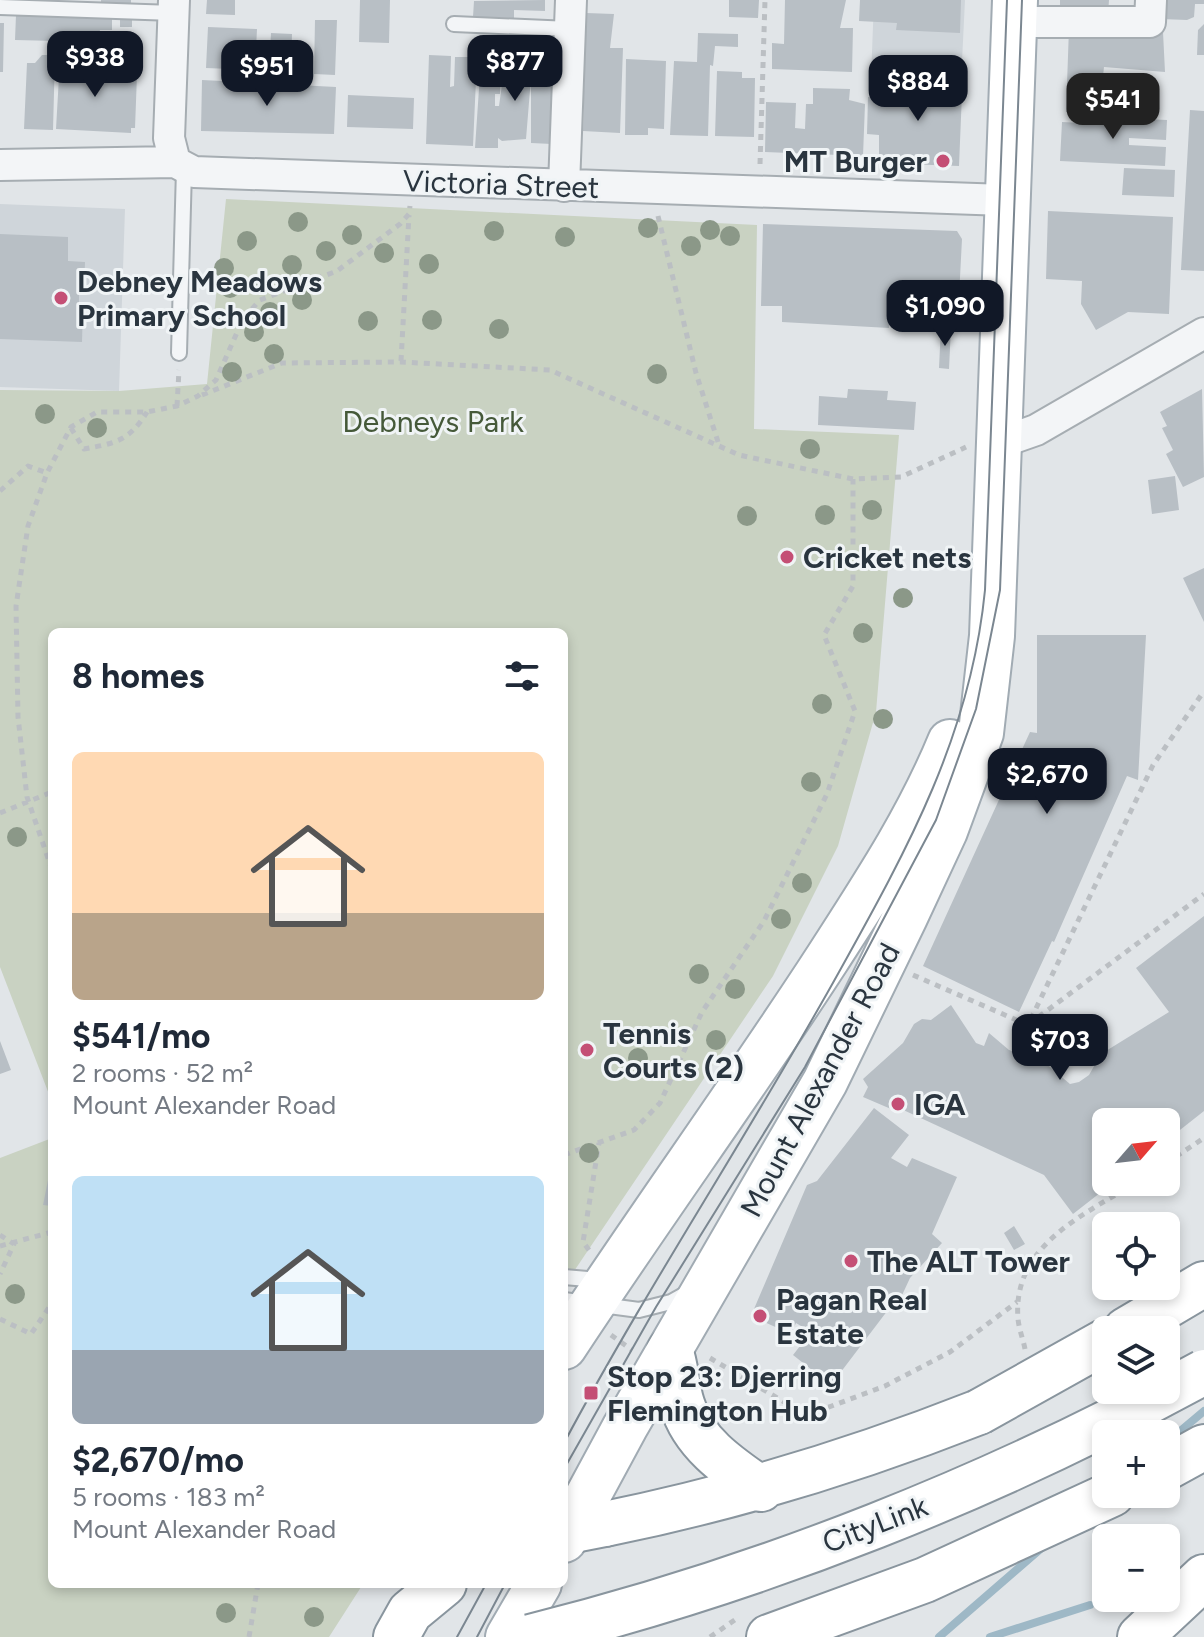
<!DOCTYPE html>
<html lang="en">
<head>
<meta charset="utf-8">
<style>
	body { margin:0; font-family:Figtree,sans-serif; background:#f6f6f7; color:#1f2937; height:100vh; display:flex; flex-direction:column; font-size:30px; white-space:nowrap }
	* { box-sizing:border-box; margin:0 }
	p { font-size:26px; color:#747a83 }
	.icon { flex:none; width:44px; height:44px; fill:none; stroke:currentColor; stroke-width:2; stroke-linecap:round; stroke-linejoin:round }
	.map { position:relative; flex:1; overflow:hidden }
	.details { position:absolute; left:48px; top:628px; width:520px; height:960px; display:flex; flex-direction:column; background:#fff; border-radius:12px; box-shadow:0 4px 12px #0003 }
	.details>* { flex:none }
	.needle { width:52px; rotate:62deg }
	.controls { position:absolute; left:1092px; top:1108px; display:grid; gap:16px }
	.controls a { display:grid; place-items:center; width:88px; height:88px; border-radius:12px; background:#fff; box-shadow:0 4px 12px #0003; font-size:40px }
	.price { position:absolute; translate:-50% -68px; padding:0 18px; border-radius:16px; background:#111827; color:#fff; font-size:26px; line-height:52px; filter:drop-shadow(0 2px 4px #0008) }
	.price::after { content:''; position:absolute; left:50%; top:48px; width:24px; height:18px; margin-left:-12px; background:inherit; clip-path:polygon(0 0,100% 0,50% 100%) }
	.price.on { background:#222; color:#fff }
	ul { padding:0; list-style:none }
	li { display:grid; align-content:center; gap:16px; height:424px; padding:0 24px }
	li span { display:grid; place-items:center; height:248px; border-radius:12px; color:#555 }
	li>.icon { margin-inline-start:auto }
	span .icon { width:144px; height:144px; fill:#fffc; stroke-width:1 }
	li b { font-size:34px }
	h2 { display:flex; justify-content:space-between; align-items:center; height:96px; padding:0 24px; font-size:34px }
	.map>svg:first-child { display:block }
	.built { fill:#cfd5da }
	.green { fill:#c9d2c2 }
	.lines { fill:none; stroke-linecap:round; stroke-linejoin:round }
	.stream { stroke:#9eb8c6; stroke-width:8 }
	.building { fill:#b8bfc5 }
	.service-casing { stroke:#a6adb2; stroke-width:18 }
	.minor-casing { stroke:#a6adb2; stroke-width:34 }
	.primary-casing { stroke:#a1abb3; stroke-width:48 }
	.trunk-casing { stroke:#89959e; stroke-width:48 }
	.motorway-casing { stroke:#89959e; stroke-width:48 }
	.path { stroke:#bbbfc3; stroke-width:5; stroke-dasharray:6 6; stroke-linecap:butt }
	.service { stroke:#f3f5f7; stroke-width:14 }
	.minor { stroke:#f3f5f7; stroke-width:30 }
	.primary { stroke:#fff; stroke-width:44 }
	.trunk { stroke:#fff; stroke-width:44 }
	.motorway { stroke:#fff; stroke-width:44 }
	.tram { stroke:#7b8791; stroke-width:2 }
	.motorway-bridge-casing { stroke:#89959e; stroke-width:48; stroke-linecap:butt }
	.motorway-bridge { stroke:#fff; stroke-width:44 }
	.tree { fill:#8b9888 }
	.poi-dot { fill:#c44f75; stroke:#f0f4f6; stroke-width:3 }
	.labels { text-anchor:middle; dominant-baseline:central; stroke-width:6; stroke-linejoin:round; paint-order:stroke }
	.poi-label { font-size:30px; font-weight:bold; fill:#2a353f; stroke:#f0f4f6; text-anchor:start }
	.street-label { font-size:30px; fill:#2a353f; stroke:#f0f4f6 }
	.park-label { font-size:30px; fill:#455939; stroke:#f0f4f6 }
</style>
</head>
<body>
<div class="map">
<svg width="1204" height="1637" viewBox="0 0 1204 1637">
	<rect width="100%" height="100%" fill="#e1e5e8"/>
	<path class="built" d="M874 0H965L961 82 871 78Z
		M0 204 125 209 119 391 0 387Z"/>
	<path class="green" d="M226 199 757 225 754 429 899 435 876 712 838 846 773 976 564 1286V632H52V1102L0 967V390L119 391 207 384Z
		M52 1138V1584H363L329 1637H0V1158Z"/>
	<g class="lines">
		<path class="stream" d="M1166 1443 1204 1411
			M939 1637 1044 1546
			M990 1637 1090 1605"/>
	</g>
	<path class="building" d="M101 0H131V6L101 5Z
		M207 0H235V15L206 14Z
		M360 0H390L389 43 359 42Z
		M545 0V11L514 10V18L473 17 474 1Z
		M729 0H759L758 18 729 17Z
		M785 0H846L840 28H853L852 72 772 69V43L784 44Z
		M860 0H961L960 33 896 30 897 23 859 21Z
		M1060 0H1109L1108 14 1060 12Z
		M1162 0H1204V4H1195L1194 17 1187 20 1161 19Z
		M586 13 614 14 610 48H623L620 133 583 131Z
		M16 15 100 17 112 19V30H100L99 34 56 32V41L15 40Z
		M120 18H132V27H120Z
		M315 20H337L335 75 314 74Z
		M0 23H4L3 72H0Z
		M1204 24V55H1197L1198 30Z
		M208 27 257 29 255 70 206 68Z
		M1069 28 1163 32 1165 72 1104 67 1103 76 1156 78 1155 95H1142V110L1114 108 1113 114 1066 112Z
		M271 33 292 34 291 67 269 66Z
		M698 33 738 34V47L715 46 713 66 710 65 708 136 670 135 674 61 697 62Z
		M531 53H548V78H554L552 144 531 143V78L526 139 502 141 498 138V148H475L481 59 501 60 500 94H495V106H499L504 70 531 72Z
		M42 55H55L53 130 24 129 27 63H35Z
		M429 55 451 56 450 87 454 86 455 57H477L473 146 426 144Z
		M60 59 97 60 93 89H97L98 76 137 75 135 128H131V133L56 129Z
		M626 59 666 61 664 129 648 128V135H625Z
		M717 71 742 72V78H755L754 137 715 136Z
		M898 74 944 75V93H962L959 166 879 163V135L867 134 868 97 899 98Z
		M202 80 336 87 334 134 201 131Z
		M813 88 850 89 849 100 865 104 863 156 765 152 766 102 796 103 795 128 805 129 806 104H813Z
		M348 95 414 98 413 129 347 127Z
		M1190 110 1204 111V271L1181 270Z
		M1081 116 1167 120 1166 140 1129 138V145L1166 147 1165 166 1060 161 1062 122 1081 123Z
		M1124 168 1175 170 1174 197 1122 195Z
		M1048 211 1173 217 1169 314 1128 312 1096 330 1081 304 1082 281 1046 279Z
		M763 224 957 231 962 239 958 316 928 315V301H911L910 318H889V328L782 322V306H761Z
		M0 234 68 237V261L85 262 84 292 79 291V307H83L82 342 0 339Z
		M941 326 951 327 949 369 939 368Z
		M848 389 888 391 887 400 916 402 914 430 818 425 819 396 847 398Z
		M1202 389 1204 477 1183 487 1166 454 1173 450 1162 428 1167 426 1160 412Z
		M1175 476 1179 510 1152 514 1148 480Z
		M1204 568V622L1183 578Z
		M1037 635H1146L1138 780 1127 776 1054 942 1052 941 1019 1012 923 966 1030 732 1037 733Z
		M1204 916V1111L1166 1141V1122H1106V1182H1114L1073 1214 1044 1175 899 1108 891 1109 863 1097 868 1087 863 1079 903 1043 914 1024 922 1019 931 1020 951 1005 976 1043 984 1046 989 1033 1009 1050 1044 1062 1070 1084 1079 1082 1089 1075 1101 1054 1169 1012 1136 968Z
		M0 1041 11 1070 0 1074Z
		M874 1108 909 1135 891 1158 907 1167 912 1158 957 1177 932 1234 942 1243 910 1278 897 1306 894 1302 831 1385 793 1355 811 1332 796 1323 791 1334 751 1316 807 1185 817 1181Z
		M48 1180 52 1181V1206L43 1205Z
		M1014 1226 1025 1244 1014 1250 1004 1233Z"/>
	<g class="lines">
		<g class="service-casing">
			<path id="service" d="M0 7 174 13
				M454 24 570 29
				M179 353 184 169
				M564 1277 599 1280
				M564 1300 639 1310 671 1302 687 1293"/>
		</g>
		<g class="minor-casing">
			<path id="minor" d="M174 0 169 138 175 162
				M1014 22H1150L1151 0
				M0 165 175 162 194 172 1005 200
				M564 186 571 0
				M999 443 1036 430 1204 333"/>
		</g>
		<g class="primary-casing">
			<path id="primary" d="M564 1347C650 1216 742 1090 827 959 872 889 918 820 950 742
				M564 1540 625 1427 825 1082 905 917 945 831 981 733 992 636 1015 0
				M508 1637 539 1584"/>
		</g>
		<g class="trunk-casing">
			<path id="trunk" d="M564 1532 605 1524
				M396 1637 410 1612 444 1584"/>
		</g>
		<g class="motorway-casing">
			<path id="motorway" d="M1126 1330 1204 1284
				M670 1350C677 1368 676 1386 682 1404 693 1443 729 1467 761 1489
				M1166 1468 1204 1447
				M605 1524C734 1498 857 1460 979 1412
				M769 1637 925 1580 1112 1494
				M1140 1637 1204 1577"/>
		</g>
		<path class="path" d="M760 164 765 0
			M658 216 696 373 719 445
			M401 361 409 215
			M202 395 282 363 401 362 550 370 739 455 853 479 901 477 966 447
			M177 406 179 370
			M71 428 84 449C116 443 129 441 147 412
			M0 491 28 466 47 473
			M0 813 52 792
			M52 870 27 797 18 717 16 606 28 526 47 473 71 427 97 412H147L177 406 198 396 216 380 243 319 260 300 337 271 400 224 409 214 410 206
			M913 975 1028 1025 1153 765 1204 691
			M1029 1024 1204 894
			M564 1155 634 1130 660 1103 702 1012 764 921 827 794 855 711 824 635 853 586V479
			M1166 1163 1204 1138
			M0 1235 14 1244 0 1274
			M0 1246 52 1232
			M589 1250 583 1242 599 1143
			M0 1319 31 1334 52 1303
			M611 1335 632 1350
			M1025 1349C1023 1339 1019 1329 1018 1319 1012 1245 1084 1215 1137 1182
			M710 1358 796 1409 829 1407 885 1386 950 1352 1017 1302
			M249 1637 258 1584
			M710 1637 739 1617"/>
		<use href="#service" class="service"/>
		<use href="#minor" class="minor"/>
		<use href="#primary" class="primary"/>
		<use href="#trunk" class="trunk"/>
		<use href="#motorway" class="motorway"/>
		<path class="tram" d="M564 1443C650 1282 751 1131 839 972 908 848 971 734 985 590L1007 0
			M564 1469 656 1307 805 1067 936 820 976 709 1000 590 1022 0
			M457 1637 486 1584
			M477 1637 505 1584"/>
		<g class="motorway-bridge-casing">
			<path id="motorway-bridge" d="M979 1412 1106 1341
				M530 1637C763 1579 994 1487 1204 1372"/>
		</g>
		<use href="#motorway-bridge" class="motorway-bridge"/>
	</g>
	<g class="tree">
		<circle cx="298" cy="222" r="10"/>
		<circle cx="648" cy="228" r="10"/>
		<circle cx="710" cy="230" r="10"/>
		<circle cx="494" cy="231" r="10"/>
		<circle cx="352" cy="235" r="10"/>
		<circle cx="730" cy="236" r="10"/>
		<circle cx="565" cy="237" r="10"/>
		<circle cx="247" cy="241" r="10"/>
		<circle cx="691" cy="246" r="10"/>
		<circle cx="326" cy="251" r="10"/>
		<circle cx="384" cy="253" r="10"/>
		<circle cx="429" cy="264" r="10"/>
		<circle cx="292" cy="265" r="10"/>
		<circle cx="224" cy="268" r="10"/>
		<circle cx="261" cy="284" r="10"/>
		<circle cx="230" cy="288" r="10"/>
		<circle cx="302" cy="300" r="10"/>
		<circle cx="270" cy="312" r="10"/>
		<circle cx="432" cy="320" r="10"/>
		<circle cx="368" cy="321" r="10"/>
		<circle cx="499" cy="329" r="10"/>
		<circle cx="254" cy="332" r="10"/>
		<circle cx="274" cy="354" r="10"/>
		<circle cx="232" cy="372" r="10"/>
		<circle cx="657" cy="374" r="10"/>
		<circle cx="45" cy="414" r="10"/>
		<circle cx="97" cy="428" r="10"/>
		<circle cx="810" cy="449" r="10"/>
		<circle cx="872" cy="510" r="10"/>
		<circle cx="825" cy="515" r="10"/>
		<circle cx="747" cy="516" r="10"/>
		<circle cx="903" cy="598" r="10"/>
		<circle cx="863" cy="633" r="10"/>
		<circle cx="822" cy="704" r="10"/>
		<circle cx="883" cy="719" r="10"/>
		<circle cx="811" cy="782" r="10"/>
		<circle cx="17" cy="837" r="10"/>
		<circle cx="802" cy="883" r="10"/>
		<circle cx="781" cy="919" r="10"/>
		<circle cx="699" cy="974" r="10"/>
		<circle cx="735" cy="989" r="10"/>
		<circle cx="716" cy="1040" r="10"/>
		<circle cx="638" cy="1058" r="10"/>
		<circle cx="589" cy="1153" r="10"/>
		<circle cx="15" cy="1294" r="10"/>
		<circle cx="226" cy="1613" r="10"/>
		<circle cx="314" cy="1617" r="10"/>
	</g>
	<g class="poi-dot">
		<circle cx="943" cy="161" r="8"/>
		<circle cx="61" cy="298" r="8"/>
		<circle cx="787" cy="557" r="8"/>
		<circle cx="587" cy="1050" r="8"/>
		<circle cx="898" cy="1104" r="8"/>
		<circle cx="851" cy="1261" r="8"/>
		<circle cx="760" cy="1316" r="8"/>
		<rect x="583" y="1385" width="16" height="16" rx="4"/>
	</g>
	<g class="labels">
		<g class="poi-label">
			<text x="927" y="161" text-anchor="end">MT Burger</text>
			<text x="77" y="281">Debney Meadows<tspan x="77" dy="34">Primary School</tspan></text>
			<text x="803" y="557">Cricket nets</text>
			<text x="603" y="1033">Tennis<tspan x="603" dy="34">Courts (2)</tspan></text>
			<text x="914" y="1104">IGA</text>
			<text x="867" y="1261">The ALT Tower</text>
			<text x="776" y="1299">Pagan Real<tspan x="776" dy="34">Estate</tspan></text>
			<text x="607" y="1376">Stop 23: Djerring<tspan x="607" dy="34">Flemington Hub</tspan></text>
		</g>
		<g class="street-label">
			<text transform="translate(501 184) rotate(2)">Victoria Street</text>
			<text transform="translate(820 1080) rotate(-62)">Mount Alexander Road</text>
			<text transform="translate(875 1524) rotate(-21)">CityLink</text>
		</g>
		<g class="park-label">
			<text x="433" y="421">Debneys Park</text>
		</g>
	</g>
</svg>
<div class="controls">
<a><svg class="needle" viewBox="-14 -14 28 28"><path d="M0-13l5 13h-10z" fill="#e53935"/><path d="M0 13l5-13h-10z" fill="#747a83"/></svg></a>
<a><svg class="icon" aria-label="locate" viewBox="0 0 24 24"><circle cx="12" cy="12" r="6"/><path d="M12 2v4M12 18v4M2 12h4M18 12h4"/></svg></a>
<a><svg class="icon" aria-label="layers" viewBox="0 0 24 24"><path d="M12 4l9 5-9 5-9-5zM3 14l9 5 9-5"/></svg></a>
<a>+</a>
<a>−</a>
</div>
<b class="price" style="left:95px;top:99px">$938</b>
<b class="price" style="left:515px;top:103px">$877</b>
<b class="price" style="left:267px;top:108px">$951</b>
<b class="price" style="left:918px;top:123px">$884</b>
<b class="price on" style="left:1113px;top:141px">$541</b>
<b class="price" style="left:945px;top:348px">$1,090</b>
<b class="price" style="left:1047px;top:816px">$2,670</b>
<b class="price" style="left:1060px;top:1082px">$703</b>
<section class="details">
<h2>8 homes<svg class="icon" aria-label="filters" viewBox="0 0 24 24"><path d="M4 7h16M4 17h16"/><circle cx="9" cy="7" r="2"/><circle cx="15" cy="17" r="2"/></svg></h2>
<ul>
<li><span style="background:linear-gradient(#ffd9b3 65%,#b9a48a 0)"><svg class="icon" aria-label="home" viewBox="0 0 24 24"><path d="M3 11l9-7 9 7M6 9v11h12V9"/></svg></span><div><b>$541/mo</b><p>2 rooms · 52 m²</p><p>Mount Alexander Road</p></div></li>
<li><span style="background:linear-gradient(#bfe0f5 70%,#9aa5b1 0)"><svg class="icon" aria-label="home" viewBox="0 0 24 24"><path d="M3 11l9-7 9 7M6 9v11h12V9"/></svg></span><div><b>$2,670/mo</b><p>5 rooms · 183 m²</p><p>Mount Alexander Road</p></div></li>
</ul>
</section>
</div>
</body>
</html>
